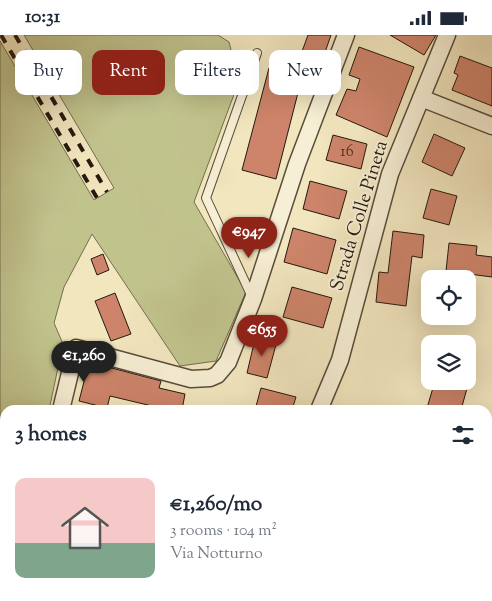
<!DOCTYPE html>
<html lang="en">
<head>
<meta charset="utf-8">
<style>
	body { margin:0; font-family:"Sorts Mill Goudy",serif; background:#f2f2f3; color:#1f2937; height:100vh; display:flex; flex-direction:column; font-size:19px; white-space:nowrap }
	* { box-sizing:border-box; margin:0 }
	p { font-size:16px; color:#747a83 }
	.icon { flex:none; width:28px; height:28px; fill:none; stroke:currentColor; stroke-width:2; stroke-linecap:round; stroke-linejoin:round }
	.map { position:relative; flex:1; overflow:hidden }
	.panel { position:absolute; left:0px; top:370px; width:492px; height:196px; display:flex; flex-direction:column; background:#fff; border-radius:15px 15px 0 0; box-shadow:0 5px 20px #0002 }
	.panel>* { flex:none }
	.hud { position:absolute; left:15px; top:15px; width:462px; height:45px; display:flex; gap:10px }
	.tools { position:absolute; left:421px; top:235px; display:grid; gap:10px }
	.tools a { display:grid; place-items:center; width:55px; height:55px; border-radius:10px; background:#fff; box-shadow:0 5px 20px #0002; font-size:25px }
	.price { position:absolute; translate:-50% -42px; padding:0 11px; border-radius:18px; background:#8f2418; color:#fff; font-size:16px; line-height:32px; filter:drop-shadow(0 1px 2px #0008) }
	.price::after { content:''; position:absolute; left:50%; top:30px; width:15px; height:11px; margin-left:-8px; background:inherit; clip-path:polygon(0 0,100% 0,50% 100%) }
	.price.current { background:#222; color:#fff }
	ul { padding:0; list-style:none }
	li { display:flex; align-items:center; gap:15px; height:125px; padding:0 15px }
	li+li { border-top:1px solid #e0e1e3 }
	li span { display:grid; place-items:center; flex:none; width:140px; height:100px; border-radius:10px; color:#555 }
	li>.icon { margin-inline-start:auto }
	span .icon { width:60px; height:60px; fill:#fffc; stroke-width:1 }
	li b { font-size:21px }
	h2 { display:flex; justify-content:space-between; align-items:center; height:60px; padding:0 15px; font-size:21px }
	.chip { padding:0 18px; border-radius:10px; background:#fff; box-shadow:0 5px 20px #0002; font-size:18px; line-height:45px }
	.chip.current { background:#8f2418; color:#fff }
	.status { display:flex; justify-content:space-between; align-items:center; height:35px; padding:0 25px; background:#fff; direction:ltr }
	.status svg { height:14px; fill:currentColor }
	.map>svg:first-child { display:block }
	.green { fill:#c1c38d; stroke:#736e4e }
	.building { fill:#cd846a; stroke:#25180f }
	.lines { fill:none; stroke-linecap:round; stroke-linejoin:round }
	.lane-casing { stroke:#584c3b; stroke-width:10 }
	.street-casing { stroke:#584c3b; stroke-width:19 }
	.lane { stroke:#f7efd5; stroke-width:8 }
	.street { stroke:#f7efd5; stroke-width:16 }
	.rail { stroke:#25180f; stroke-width:4; stroke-dasharray:9 9; stroke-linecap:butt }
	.labels { text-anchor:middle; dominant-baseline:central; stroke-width:4; stroke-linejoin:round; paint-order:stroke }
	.number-label { font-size:16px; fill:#4f3326 }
	.street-label { font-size:19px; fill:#25180f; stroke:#f7efd5 }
</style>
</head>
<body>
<div class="status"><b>10:31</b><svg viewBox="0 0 49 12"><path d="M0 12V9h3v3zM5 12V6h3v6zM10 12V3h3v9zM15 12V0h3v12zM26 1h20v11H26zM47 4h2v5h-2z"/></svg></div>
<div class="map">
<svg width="492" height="566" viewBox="0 0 492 566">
	<rect width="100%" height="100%" fill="#f2e6bf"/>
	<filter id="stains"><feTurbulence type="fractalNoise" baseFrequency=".004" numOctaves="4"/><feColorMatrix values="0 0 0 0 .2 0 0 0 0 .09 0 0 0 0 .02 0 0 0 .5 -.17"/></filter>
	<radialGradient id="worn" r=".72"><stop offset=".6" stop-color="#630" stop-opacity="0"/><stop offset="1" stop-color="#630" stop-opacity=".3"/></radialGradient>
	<path class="green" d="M24 0H218L229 7 239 46 194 167 246 257 216 326 180 331 92 199 64 252 54 288 63 309 49 375H5V475L0 474V6L94 165 114 153Z
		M389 561H439V566H389Z"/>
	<path class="building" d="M308 0H331L321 29 300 22Z
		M390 0H436L424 20Z
		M359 12 414 32 387 102 336 80 347 54 356 56 360 44 349 40Z
		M460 21 492 33V71L452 55 458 40 454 38Z
		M269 33 302 42 276 144 242 135Z
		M434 99 465 113 452 141 422 127Z
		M333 100 367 109 361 134 326 125Z
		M310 146 347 156 339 184 303 174Z
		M431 154 457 161 449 190 423 183Z
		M293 193 336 205 327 239 284 227Z
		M393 196 424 200 422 223 412 221 406 271 376 267 379 237 388 238Z
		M449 208 477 211 476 220 492 222V242L446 236Z
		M103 219 109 235 97 240 91 224Z
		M292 252 332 263 323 293 283 282Z
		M115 258 131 299 111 306 95 266Z
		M256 300 277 306 267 343 247 338Z
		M89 327 161 346 159 353 185 359 182 375H169L110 361 107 373 79 366Z
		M435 346H469L461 375H433L427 373Z
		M261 353 296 362 292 375H255Z"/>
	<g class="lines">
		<g class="lane-casing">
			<path id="lane" d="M252 262 206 163 257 18
				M0 482H5"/>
		</g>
		<g class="street-casing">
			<path id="street" d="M421 63 492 91
				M61 375 76 313 191 344 210 343 217 340 228 327 253 264 297 129 346 0
				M319 375 340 325 390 139 447 0
				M0 554H5
				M109 561 182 566
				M16 566 17 561
				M282 566 283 561"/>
		</g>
		<use href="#lane" class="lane"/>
		<use href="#street" class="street"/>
		<path class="rail" d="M1 0 97 163
			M15 0 107 157"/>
	</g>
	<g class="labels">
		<g class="number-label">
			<text x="347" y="117">16</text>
		</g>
		<g class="street-label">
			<text transform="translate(360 181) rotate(-73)">Strada Colle Pineta</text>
		</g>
	</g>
	<rect width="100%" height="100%" filter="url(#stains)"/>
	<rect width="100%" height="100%" fill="url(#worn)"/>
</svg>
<div class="tools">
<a><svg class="icon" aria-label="locate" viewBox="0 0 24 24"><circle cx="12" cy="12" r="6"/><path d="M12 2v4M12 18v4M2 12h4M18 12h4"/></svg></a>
<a><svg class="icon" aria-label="layers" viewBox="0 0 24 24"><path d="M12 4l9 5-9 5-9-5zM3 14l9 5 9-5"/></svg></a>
</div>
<b class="price" style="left:249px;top:224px">€947</b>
<b class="price" style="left:262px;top:322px">€655</b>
<b class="price current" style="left:84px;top:348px">€1,260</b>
<div class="hud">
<a class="chip">Buy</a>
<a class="chip current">Rent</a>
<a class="chip">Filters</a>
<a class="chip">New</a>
</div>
<section class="panel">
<h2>3 homes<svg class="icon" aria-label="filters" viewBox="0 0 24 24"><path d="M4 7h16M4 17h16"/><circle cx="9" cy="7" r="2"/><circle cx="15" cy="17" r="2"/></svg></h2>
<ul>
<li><span style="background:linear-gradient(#f6c9c9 65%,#7fa58c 0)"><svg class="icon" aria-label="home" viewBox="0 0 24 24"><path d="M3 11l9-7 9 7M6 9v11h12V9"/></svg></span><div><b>€1,260/mo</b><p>3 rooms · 104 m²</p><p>Via Notturno</p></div></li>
</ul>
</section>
</div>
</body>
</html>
